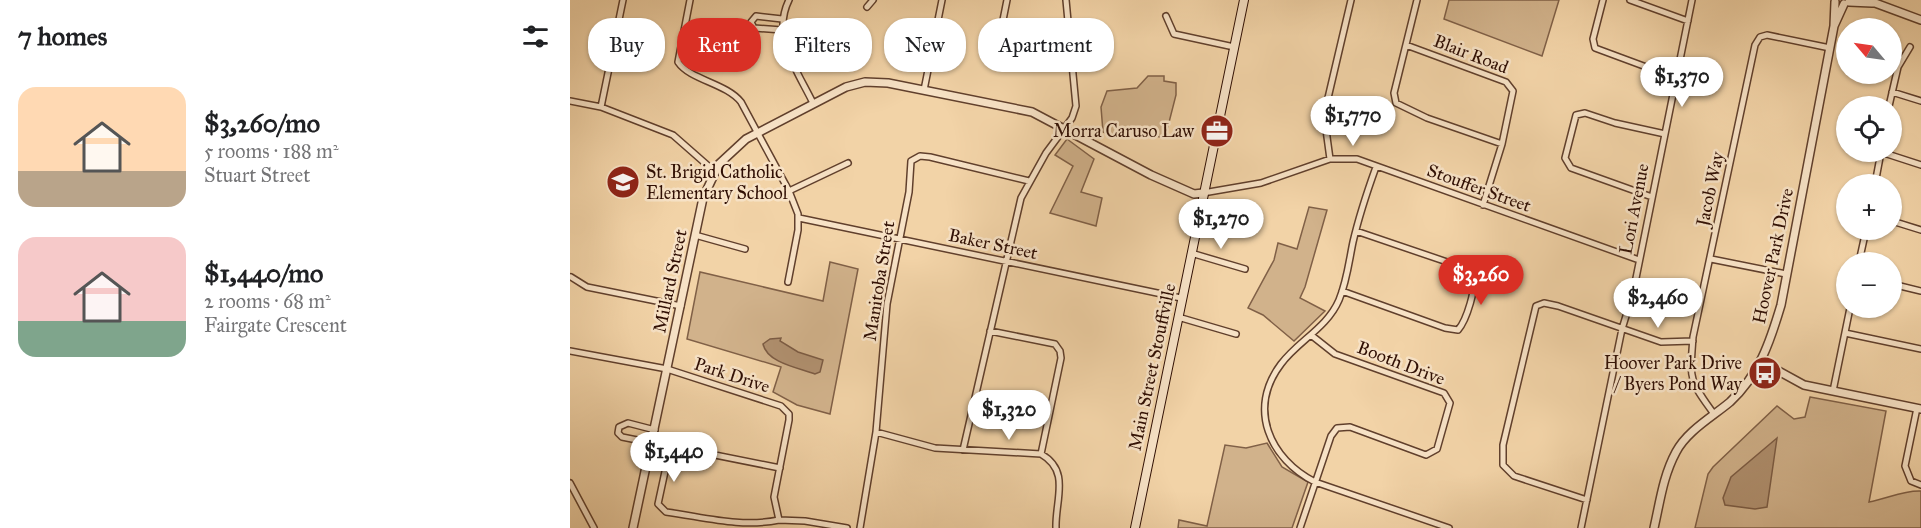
<!DOCTYPE html>
<html lang="en">
<head>
<meta charset="utf-8">
<style>
	body { margin:0; font-family:"IM FELL Great Primer",serif; background:#f2f2f2; color:#202124; height:100vh; display:flex; flex-direction:column; font-size:22px; white-space:nowrap }
	* { box-sizing:border-box; margin:0 }
	p { font-size:20px; color:#757577 }
	.icon { flex:none; width:33px; height:33px; fill:none; stroke:currentColor; stroke-width:2; stroke-linecap:round; stroke-linejoin:round }
	.map { position:relative; flex:1; overflow:hidden }
	.side { display:flex; flex-direction:column; background:#fff; width:570px }
	.side>* { flex:none }
	.banner { position:absolute; left:18px; top:18px; width:570px; height:54px; display:flex; gap:12px }
	.needle { width:39px; rotate:299deg }
	.buttons { position:absolute; left:1266px; top:18px; display:grid; gap:12px }
	.buttons a { display:grid; place-items:center; width:66px; height:66px; border-radius:50%; background:#fff; box-shadow:0 2px 4px #0004; font-size:30px }
	.price { position:absolute; translate:-50% -51px; padding:0 14px; border-radius:21px; background:#fff; color:#222; font-size:20px; line-height:39px; filter:drop-shadow(0 2px 3px #0008) }
	.price::after { content:''; position:absolute; left:50%; top:36px; width:18px; height:14px; margin-left:-9px; background:inherit; clip-path:polygon(0 0,100% 0,50% 100%) }
	.price.active { background:#d93025; color:#fff }
	ul { padding:0; list-style:none }
	li { display:flex; align-items:center; gap:18px; height:150px; padding:0 18px }
	li span { display:grid; place-items:center; flex:none; width:168px; height:120px; border-radius:18px; color:#555 }
	li>.icon { margin-inline-start:auto }
	span .icon { width:72px; height:72px; fill:#fffc; stroke-width:1 }
	li b { font-size:26px }
	h2 { display:flex; justify-content:space-between; align-items:center; height:72px; padding:0 18px; font-size:26px }
	.pill { padding:0 21px; border-radius:24px; background:#fff; box-shadow:0 2px 4px #0004; font-size:21px; line-height:54px }
	.pill.active { background:#d93025; color:#fff }
	main { display:flex; flex:1; min-height:0 }
	.map>svg:first-child { display:block }
	.green { fill:#d1b28b; stroke:#806047; stroke-width:1.5 }
	.water { fill:#b0906f; stroke:#7c5c44; stroke-width:1.5 }
	.lines { fill:none; stroke-linecap:round; stroke-linejoin:round }
	.minor-casing { stroke:#603f2c; stroke-width:8 }
	.tertiary-casing { stroke:#603f2c; stroke-width:10 }
	.secondary-casing { stroke:#2f0e03; stroke-width:10 }
	.minor { stroke:#f7e2c6; stroke-width:5 }
	.tertiary { stroke:#f7e2c6; stroke-width:7 }
	.secondary { stroke:#f7e2c6; stroke-width:8 }
	.labels { text-anchor:middle; dominant-baseline:central; stroke-width:5; stroke-linejoin:round; paint-order:stroke }
	.street-label { font-size:18px; fill:#2f0e03; stroke:#f7e2c6 }
	.poi-label { font-size:18px; fill:#2f0e03; stroke:#f7e2c6; text-anchor:end }
</style>
</head>
<body>
<main>
<section class="side">
<h2>7 homes<svg class="icon" aria-label="filters" viewBox="0 0 24 24"><path d="M4 7h16M4 17h16"/><circle cx="9" cy="7" r="2"/><circle cx="15" cy="17" r="2"/></svg></h2>
<ul>
<li><span style="background:linear-gradient(#ffd9b3 70%,#b9a48a 0)"><svg class="icon" aria-label="home" viewBox="0 0 24 24"><path d="M3 11l9-7 9 7M6 9v11h12V9"/></svg></span><div><b>$3,260/mo</b><p>5 rooms · 188 m²</p><p>Stuart Street</p></div></li>
<li><span style="background:linear-gradient(#f6c9c9 70%,#7fa58c 0)"><svg class="icon" aria-label="home" viewBox="0 0 24 24"><path d="M3 11l9-7 9 7M6 9v11h12V9"/></svg></span><div><b>$1,440/mo</b><p>2 rooms · 68 m²</p><p>Fairgate Crescent</p></div></li>
</ul>
</section>
<div class="map">
<svg width="1351" height="528" viewBox="0 0 1351 528">
	<rect width="100%" height="100%" fill="#f2d3a7"/>
	<filter id="stains"><feTurbulence type="fractalNoise" baseFrequency=".00333" numOctaves="4"/><feColorMatrix values="0 0 0 0 .2 0 0 0 0 .09 0 0 0 0 .02 0 0 0 .5 -.17"/></filter>
	<radialGradient id="worn" r=".72"><stop offset=".6" stop-color="#630" stop-opacity="0"/><stop offset="1" stop-color="#630" stop-opacity=".3"/></radialGradient>
	<path class="green" d="M879 0H989L972 56 874 19Z
		M578 76H594V81L606 83V95L595 138 548 129 543 136 533 132 531 107 537 91 567 88Z
		M497 139 524 159 511 192 532 198 526 226 480 213 503 166 485 155Z
		M739 207 757 210 735 287 730 298 755 311 724 341 693 315 678 308 704 260 708 243 727 249Z
		M260 262 288 269 260 414 227 405 203 392 211 367 117 339 130 272 253 301Z
		M1240 397 1316 411 1299 502C1317 499 1333 490 1351 491V528H1125L1138 474 1143 467 1207 406 1224 419 1235 417Z
		M697 443 712 467 738 482 722 528H608L609 520 637 526 655 445 676 448Z"/>
	<path class="water" d="M211 338 210 341 228 352 253 360 250 372 245 374C229 368 197 363 193 344L200 339Z
		M1207 438 1197 507 1185 509 1155 505 1153 498 1161 477Z"/>
	<g class="lines">
		<g class="minor-casing">
			<path id="minor" d="M120 0 108 62C120 80 156 83 171 102L219 191 228 214V230L218 282
				M219 0C201 36 227 70 243 103
				M847 0 824 93 826 103 857 118 932 144
				M1033 0 1023 39 1025 48 1106 78
				M1060 0 1118 21
				M297 7 303 0
				M596 16 604 34 664 47
				M212 30 184 28 181 22 186 16 212 19
				M430 35 437 0
				M836 45 936 82 943 91 932 144 913 205
				M354 90 372 0
				M1322 92 1351 101
				M0 101 31 107 103 135 144 171
				M1319 106 1328 67 1340 47
				M31 107 53 0
				M1311 152 1351 165
				M760 159 754 115 781 0
				M806 167C797 192 789 216 783 242 779 261 777 281 769 300 757 328 728 341 711 364 677 409 700 459 745 482L879 528
				M1305 184 1311 152
				M219 191 278 163
				M633 193 691 183 760 159H787L1069 260
				M1082 197 1001 168 995 158 1006 115 1015 113 1045 123 1095 134
				M229 218 611 298
				M1322 221 1351 230
				M125 235 175 249
				M621 253 675 269
				M1141 259 1216 274
				M1289 262 1296 230
				M1 277 17 287 111 306
				M1322 284 1351 291
				M772 291 875 328 888 330C896 321 908 286 902 275 900 270 891 267 886 265L786 231
				M608 317 666 334
				M420 331 485 344 490 351 491 358 471 454
				M1275 333 1351 349
				M0 351 97 369 211 406 219 414V420L204 497 209 520 235 521 277 528
				M1263 391 1280 308
				M1347 408 1335 466 1341 481 1351 485
				M1144 414C1118 379 1120 379 1123 337L1185 45 1190 37 1197 35 1260 48
				M306 432 365 448 471 454C501 471 485 500 486 528
				M82 443 52 437 48 433 49 427 58 423 85 430
				M393 450 451 198 476 153 502 118 506 106 496 0
				M0 483 24 528
				M1017 500 944 476 933 465V445L966 306 974 303 988 306 1091 342 1123 341
				M209 520C170 528 134 517 96 512L88 504 99 453 105 447 210 468
				M290 528 306 432 317 304 339 192 341 161 350 156 360 157 459 181
				M730 528 761 436 767 428 780 427 856 455 867 449 880 403 874 393 765 354 741 335
				M1011 528 1052 329 1063 293 1122 0"/>
		</g>
		<g class="tertiary-casing">
			<path id="tertiary" d="M1297 0 1351 20
				M1279 2 1302 3
				M1264 26 1265 2
				M1192 362 1234 385 1351 409
				M63 528 133 198 149 164 176 139 276 87 295 82 318 83 462 112 581 175 624 194 633 193
				M1084 528C1090 502 1093 476 1106 452 1117 431 1142 417 1160 402 1189 375 1200 342 1211 305L1264 26 1274 4"/>
		</g>
		<g class="secondary-casing">
			<path id="secondary" d="M565 528 674 0"/>
		</g>
		<use href="#minor" class="minor"/>
		<use href="#tertiary" class="tertiary"/>
		<use href="#secondary" class="secondary"/>
	</g>
	<defs>
		<g id="office-disc" transform="scale(1.725)"><circle r="9.5" fill="#8f2418" stroke="#f7e2c6"/><path d="M-6-3h4V-5.5h4V-3h4V5H-6ZM-1-4.5V-3h2v-1.5ZM-6 0V1H6V0Z" fill="#fff"/></g>
		<g id="school-disc" transform="scale(1.725)"><circle r="9.5" fill="#8f2418" stroke="#f7e2c6"/><path d="M0-5L7-2L0 1L-7-2ZM-4 1L0 2.5L4 1V4Q0 6-4 4Z" fill="#fff"/></g>
		<g id="bus-disc" transform="scale(1.725)"><circle r="9.5" fill="#8f2418" stroke="#f7e2c6"/><path d="M-5-6H5V4H4V6H2V4H-2V6H-4V4H-5ZM-3.5-4V0h7V-4ZM-3.5 1.2v1.5H-2V1.2ZM2 1.2v1.5H3.5V1.2Z" fill="#fff"/></g>
	</defs>
	<g fill-rule="evenodd">
		<use href="#office-disc" x="647" y="131"/>
		<use href="#school-disc" x="53" y="182"/>
		<use href="#bus-disc" x="1195" y="373"/>
	</g>
	<g class="labels">
		<g class="street-label">
			<text transform="translate(901 54) rotate(21)">Blair Road</text>
			<text transform="translate(909 188) rotate(20)">Stouffer Street</text>
			<text transform="translate(1140 189) rotate(-78)">Jacob Way</text>
			<text transform="translate(1064 209) rotate(-79)">Lori Avenue</text>
			<text transform="translate(423 244) rotate(12)">Baker Street</text>
			<text transform="translate(1203 256) rotate(-78)">Hoover Park Drive</text>
			<text transform="translate(100 281) rotate(-78)">Millard Street</text>
			<text transform="translate(309 281) rotate(-81)">Manitoba Street</text>
			<text transform="translate(831 363) rotate(21)">Booth Drive</text>
			<text transform="translate(582 367) rotate(-78)">Main Street Stouffville</text>
			<text transform="translate(162 375) rotate(18)">Park Drive</text>
		</g>
		<g class="poi-label">
			<text x="624" y="131">Morra Caruso Law</text>
			<text x="76" y="172" text-anchor="start">St. Brigid Catholic<tspan x="76" dy="21">Elementary School</tspan></text>
			<text x="1172" y="363">Hoover Park Drive<tspan x="1172" dy="21">/ Byers Pond Way</tspan></text>
		</g>
	</g>
	<rect width="100%" height="100%" filter="url(#stains)"/>
	<rect width="100%" height="100%" fill="url(#worn)"/>
</svg>
<div class="buttons">
<a><svg class="needle" viewBox="-14 -14 28 28"><path d="M0-13l5 13h-10z" fill="#e53935"/><path d="M0 13l5-13h-10z" fill="#757577"/></svg></a>
<a><svg class="icon" aria-label="locate" viewBox="0 0 24 24"><circle cx="12" cy="12" r="6"/><path d="M12 2v4M12 18v4M2 12h4M18 12h4"/></svg></a>
<a>+</a>
<a>−</a>
</div>
<b class="price" style="left:1112px;top:108px">$1,370</b>
<b class="price" style="left:783px;top:147px">$1,770</b>
<b class="price" style="left:651px;top:250px">$1,270</b>
<b class="price active" style="left:911px;top:306px">$3,260</b>
<b class="price" style="left:1088px;top:329px">$2,460</b>
<b class="price" style="left:439px;top:441px">$1,320</b>
<b class="price" style="left:104px;top:483px">$1,440</b>
<div class="banner">
<a class="pill">Buy</a>
<a class="pill active">Rent</a>
<a class="pill">Filters</a>
<a class="pill">New</a>
<a class="pill">Apartment</a>
</div>
</div>
</main>
</body>
</html>
